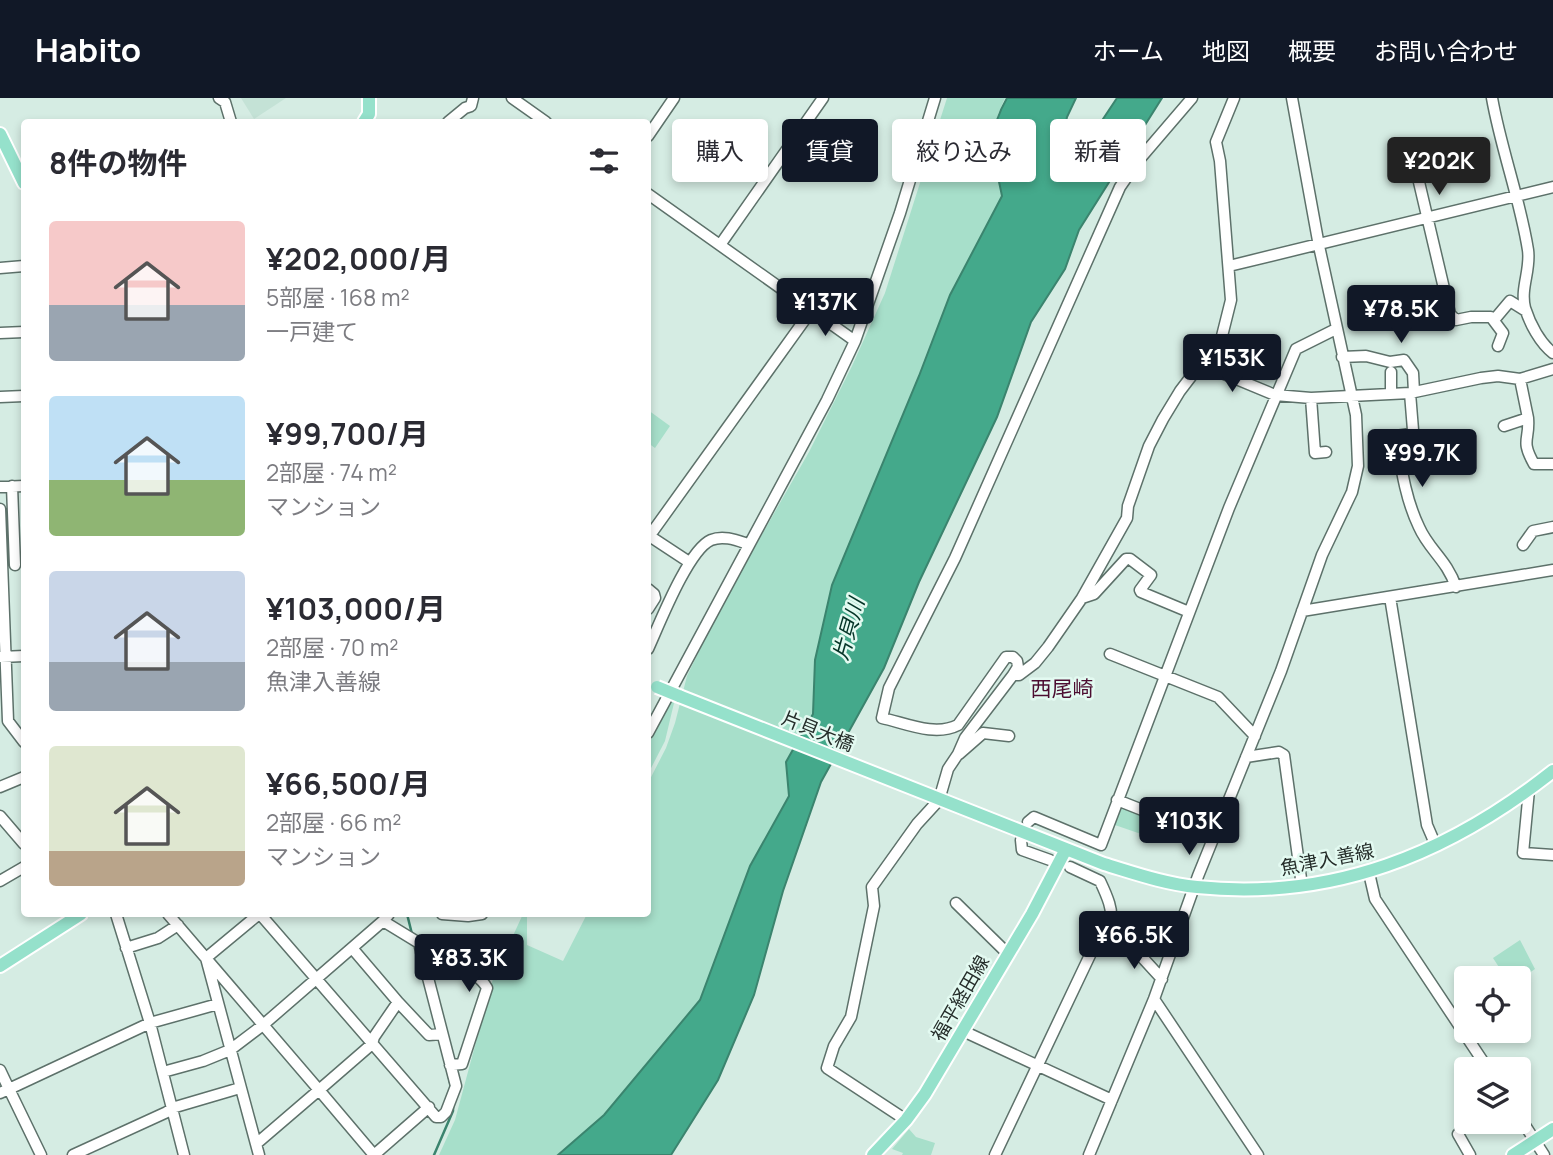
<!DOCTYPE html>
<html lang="ja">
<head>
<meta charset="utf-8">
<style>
	body { margin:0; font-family:Manrope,"Noto Sans JP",sans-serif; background:#f7f7f7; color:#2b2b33; height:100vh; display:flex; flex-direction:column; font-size:26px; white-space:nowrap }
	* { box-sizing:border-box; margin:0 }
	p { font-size:23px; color:#7c7c81 }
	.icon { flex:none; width:38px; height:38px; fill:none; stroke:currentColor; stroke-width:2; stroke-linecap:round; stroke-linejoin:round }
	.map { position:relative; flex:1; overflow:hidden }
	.sheet { position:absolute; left:21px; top:21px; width:630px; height:798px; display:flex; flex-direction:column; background:#fff; border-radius:7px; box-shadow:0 4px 10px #0003 }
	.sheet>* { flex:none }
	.hud { position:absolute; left:672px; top:21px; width:665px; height:63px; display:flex; gap:14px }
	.buttons { position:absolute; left:1454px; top:868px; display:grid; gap:14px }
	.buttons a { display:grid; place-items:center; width:77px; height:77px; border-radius:7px; background:#fff; box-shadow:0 4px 10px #0003; font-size:35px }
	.price { position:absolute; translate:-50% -60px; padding:0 16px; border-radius:7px; background:#111827; color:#fff; font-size:23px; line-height:46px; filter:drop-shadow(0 2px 4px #0008) }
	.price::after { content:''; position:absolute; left:50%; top:42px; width:21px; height:16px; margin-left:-10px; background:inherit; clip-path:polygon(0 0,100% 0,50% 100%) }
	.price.on { background:#222; color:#fff }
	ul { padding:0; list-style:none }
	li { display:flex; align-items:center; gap:21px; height:175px; padding:0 28px }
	li span { display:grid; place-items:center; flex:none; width:196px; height:140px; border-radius:7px; color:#555 }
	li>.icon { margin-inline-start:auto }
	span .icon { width:84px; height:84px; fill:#fffc; stroke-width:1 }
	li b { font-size:30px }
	h2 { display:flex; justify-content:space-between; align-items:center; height:84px; padding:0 28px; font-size:30px }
	.pill { padding:0 24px; border-radius:7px; background:#fff; box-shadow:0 4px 10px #0003; font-size:24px; line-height:63px }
	.pill.on { background:#111827; color:#fff }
	header { display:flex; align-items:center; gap:42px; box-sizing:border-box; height:98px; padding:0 35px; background:#111827; color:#fff }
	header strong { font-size:33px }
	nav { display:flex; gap:38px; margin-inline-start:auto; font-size:24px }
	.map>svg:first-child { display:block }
	.built { fill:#c4e2d6 }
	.green { fill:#a7dfca }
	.water { fill:#44a98b; stroke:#3b846e; stroke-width:2 }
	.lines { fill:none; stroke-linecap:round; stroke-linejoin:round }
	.stream { stroke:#3b846e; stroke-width:2.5 }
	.minor-casing { stroke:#5d716a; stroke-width:13 }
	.major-casing { stroke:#fff; stroke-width:16 }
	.minor { stroke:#fff; stroke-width:10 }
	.major { stroke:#95e1cb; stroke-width:12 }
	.major-bridge-casing { stroke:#fff; stroke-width:16; stroke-linecap:butt }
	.major-bridge { stroke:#95e1cb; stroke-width:12 }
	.labels { text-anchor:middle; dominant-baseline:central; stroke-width:5; stroke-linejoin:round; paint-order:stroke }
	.street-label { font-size:19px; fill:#252d2a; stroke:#e3faf1 }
	.water-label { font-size:21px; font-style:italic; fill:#043427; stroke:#e3faf1 }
	.neighbourhood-label { font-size:21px; fill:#4c0d31; stroke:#e3faf1 }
</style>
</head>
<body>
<header>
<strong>Habito</strong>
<nav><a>ホーム</a><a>地図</a><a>概要</a><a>お問い合わせ</a></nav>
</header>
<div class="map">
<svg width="1553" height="1057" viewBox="0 0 1553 1057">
	<rect width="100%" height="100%" fill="#d5ece3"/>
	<path class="built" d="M241 0H286L254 21Z"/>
	<path class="green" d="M947 0H1005L998 16 991 48 1002 98 950 197 915 290 832 487 815 562 813 616 786 664 789 697 750 768 700 902 607 1014 558 1057H439L455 1022 493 881 523 816H527V847L563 863 587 816H648V685L666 650 675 625 687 578 720 510 809 354 852 268 885 195Z
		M648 312 670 328 655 350 648 345Z
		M672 603 674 605 665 643 648 676V647Z
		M1118 709H1126L1148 717 1141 736 1112 726Z
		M1520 842 1535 871 1519 882V880H1506L1493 860Z
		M909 1031 916 1039 935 1045 931 1057H902L903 1055 892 1051Z"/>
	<path class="water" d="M1007 0H1076L1067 19 1058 60H1077L1117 0H1162L1079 132 1065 171 1031 224 997 319 919 484 884 570 821 684 783 793 754 897 718 982 671 1057H558L604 1017 700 902 750 768 789 698 786 664 813 616 815 562 832 487 919 278 950 197 1002 98C994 58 985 38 1007 0Z"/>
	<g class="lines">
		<path class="stream" d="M407 816 412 836
			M447 971 451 989
			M434 1057 453 1013V1006"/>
		<g class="minor-casing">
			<path id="minor" d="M219 0 225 4 231 24
				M512 0 546 24
				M1492 0C1501 51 1520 101 1528 152 1531 172 1520 190 1525 210 1530 226 1540 245 1553 255
				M448 24 465 10 471 8 473 0
				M648 38 674 0
				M1419 84 1450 216 1456 222 1471 219H1491L1503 235 1498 248
				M648 96 855 243
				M720 147 823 0
				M1229 168 1553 89
				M0 170 24 168
				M1494 222 1510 203 1526 213
				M0 235 24 234
				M1342 259 1366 258 1390 264 1404 262 1413 275 1414 294
				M1200 266 1275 297 1311 300 1410 295 1481 280 1498 278 1520 281 1553 271
				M1391 274V295
				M1520 281 1528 320
				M1410 295 1413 332 1410 336 1396 338C1401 368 1405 400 1419 429 1429 452 1447 462 1456 489
				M0 299 24 298
				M1311 300 1315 355 1326 354
				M1504 328 1528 320C1530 343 1520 341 1534 366H1553
				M12 388 15 467
				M0 389 24 388
				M0 411 8 623 24 644
				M648 437 689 464
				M648 440 811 213
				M1523 447 1533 433 1553 429
				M648 491 654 496 655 500 648 511
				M1390 499 1427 727 1436 748
				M1082 500 1127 420 1128 408 1149 348 1163 321 1180 293 1222 238 1231 202 1220 63 1216 44 1234 0
				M1302 513 1553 472
				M648 551C659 527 688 452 711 442 723 437 736 442 748 446
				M1110 556 1218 599 1255 638
				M1 559 24 558
				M1013 577 1018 569 1017 563 1013 559H1006L958 627C935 639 905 625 882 620L889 590 955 460 1120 89 1138 63 1192 0
				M648 635 827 302 855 243 900 115 935 0
				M959 656 983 635 1009 638
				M1246 659 1279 654 1284 657 1302 788
				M0 689 24 679
				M1529 692 1523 755 1553 757
				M1117 702 1213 740
				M0 718 24 746
				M1028 724 1034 719 1101 747 1229 410 1296 251 1336 231
				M1021 742 1022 752 1050 762
				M1369 775 1375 801 1488 971
				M0 783 24 769
				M956 805 1007 855
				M116 816 150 925 184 1057
				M168 816 319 992 372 946 374 939 398 904 352 850
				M260 816 436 1019H441L446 1014 456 988 419 845 383 823
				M442 816 468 818 482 816
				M1129 845 1162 881
				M126 850 158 840 178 827
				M421 854C440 856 478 873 487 890L462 966 450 967
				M1154 901 1258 1057
				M398 904 429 937 442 936
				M963 933 1112 1002
				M0 972 9 991 0 995
				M163 974 203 963 230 952 263 927 383 823 389 816
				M1519 1018 1544 1057
				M906 1022 827 970 834 948 851 919 874 808 872 789 917 726 939 702 948 671 958 656 965 640 1013 577H1019L1035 565 1048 549 1082 500 1094 496 1126 461H1130L1151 477 1140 492 1141 494 1189 514
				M1458 1036 1470 1057
				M256 1046 206 860 259 816
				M41 1057 9 991 150 925 218 906
				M73 1057 167 1014 172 1010 240 990
				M259 1057 256 1046 319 992 374 1057
				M374 1057 429 1009
				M995 1057 1091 855C1115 825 1117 819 1100 783L1070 769
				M1089 1057 1154 901 1198 778 1281 573 1322 457 1352 394 1358 368 1356 317 1319 148 1292 0"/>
		</g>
		<g class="major-casing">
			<path id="major" d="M364 24 369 16V0
				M0 36 24 85
				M679 598 1104 766C1134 775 1165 786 1197 789 1333 803 1448 756 1553 673
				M0 868 81 816
				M873 1057 906 1022 925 996 1032 816 1066 751
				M1513 1057 1553 1031"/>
		</g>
		<use href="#minor" class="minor"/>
		<use href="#major" class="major"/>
		<g class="major-bridge-casing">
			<path id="major-bridge" d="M657 589 679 598"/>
		</g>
		<use href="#major-bridge" class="major-bridge"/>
	</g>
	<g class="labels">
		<g class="street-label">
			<text transform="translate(818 633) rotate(22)">片貝大橋</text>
			<text transform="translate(1327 761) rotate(-11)">魚津入善線</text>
			<text transform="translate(960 900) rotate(-60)">福平経田線</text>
		</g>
		<g class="water-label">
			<text transform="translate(848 531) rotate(-74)">片貝川</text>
		</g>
		<g class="neighbourhood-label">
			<text x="1062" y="590">西尾崎</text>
		</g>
	</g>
</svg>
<div class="buttons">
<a><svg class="icon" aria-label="locate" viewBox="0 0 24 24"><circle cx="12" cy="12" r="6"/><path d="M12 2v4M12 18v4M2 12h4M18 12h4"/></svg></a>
<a><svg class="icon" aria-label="layers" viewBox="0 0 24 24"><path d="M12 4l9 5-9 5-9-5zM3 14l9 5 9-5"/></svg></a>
</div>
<b class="price on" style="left:1439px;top:99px">¥202K</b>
<b class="price" style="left:825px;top:240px">¥137K</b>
<b class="price" style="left:1401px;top:247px">¥78.5K</b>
<b class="price" style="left:1232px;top:296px">¥153K</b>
<b class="price" style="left:1422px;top:391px">¥99.7K</b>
<b class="price" style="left:1189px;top:759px">¥103K</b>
<b class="price" style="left:1134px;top:873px">¥66.5K</b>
<b class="price" style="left:469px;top:896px">¥83.3K</b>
<div class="hud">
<a class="pill">購入</a>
<a class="pill on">賃貸</a>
<a class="pill">絞り込み</a>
<a class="pill">新着</a>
</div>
<section class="sheet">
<h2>8件の物件<svg class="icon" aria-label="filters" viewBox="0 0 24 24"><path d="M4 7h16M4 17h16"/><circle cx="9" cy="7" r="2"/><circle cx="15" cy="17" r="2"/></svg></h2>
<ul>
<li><span style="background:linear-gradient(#f6c9c9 60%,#9aa5b1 0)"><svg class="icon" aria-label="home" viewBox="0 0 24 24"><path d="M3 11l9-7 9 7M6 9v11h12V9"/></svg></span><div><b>¥202,000/月</b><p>5部屋 · 168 m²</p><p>一戸建て</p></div></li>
<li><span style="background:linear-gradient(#bfe0f5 60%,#8fb573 0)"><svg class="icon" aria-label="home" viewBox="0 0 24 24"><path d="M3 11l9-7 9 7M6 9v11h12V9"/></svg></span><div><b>¥99,700/月</b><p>2部屋 · 74 m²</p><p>マンション</p></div></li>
<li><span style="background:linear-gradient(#c9d6e8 65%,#9aa5b1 0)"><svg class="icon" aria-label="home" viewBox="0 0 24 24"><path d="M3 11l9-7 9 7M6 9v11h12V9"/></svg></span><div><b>¥103,000/月</b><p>2部屋 · 70 m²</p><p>魚津入善線</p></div></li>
<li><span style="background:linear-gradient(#dfe7d0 75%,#b9a48a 0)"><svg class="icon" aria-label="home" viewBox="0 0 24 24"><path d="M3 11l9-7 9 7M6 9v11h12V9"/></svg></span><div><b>¥66,500/月</b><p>2部屋 · 66 m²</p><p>マンション</p></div></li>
</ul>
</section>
</div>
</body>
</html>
